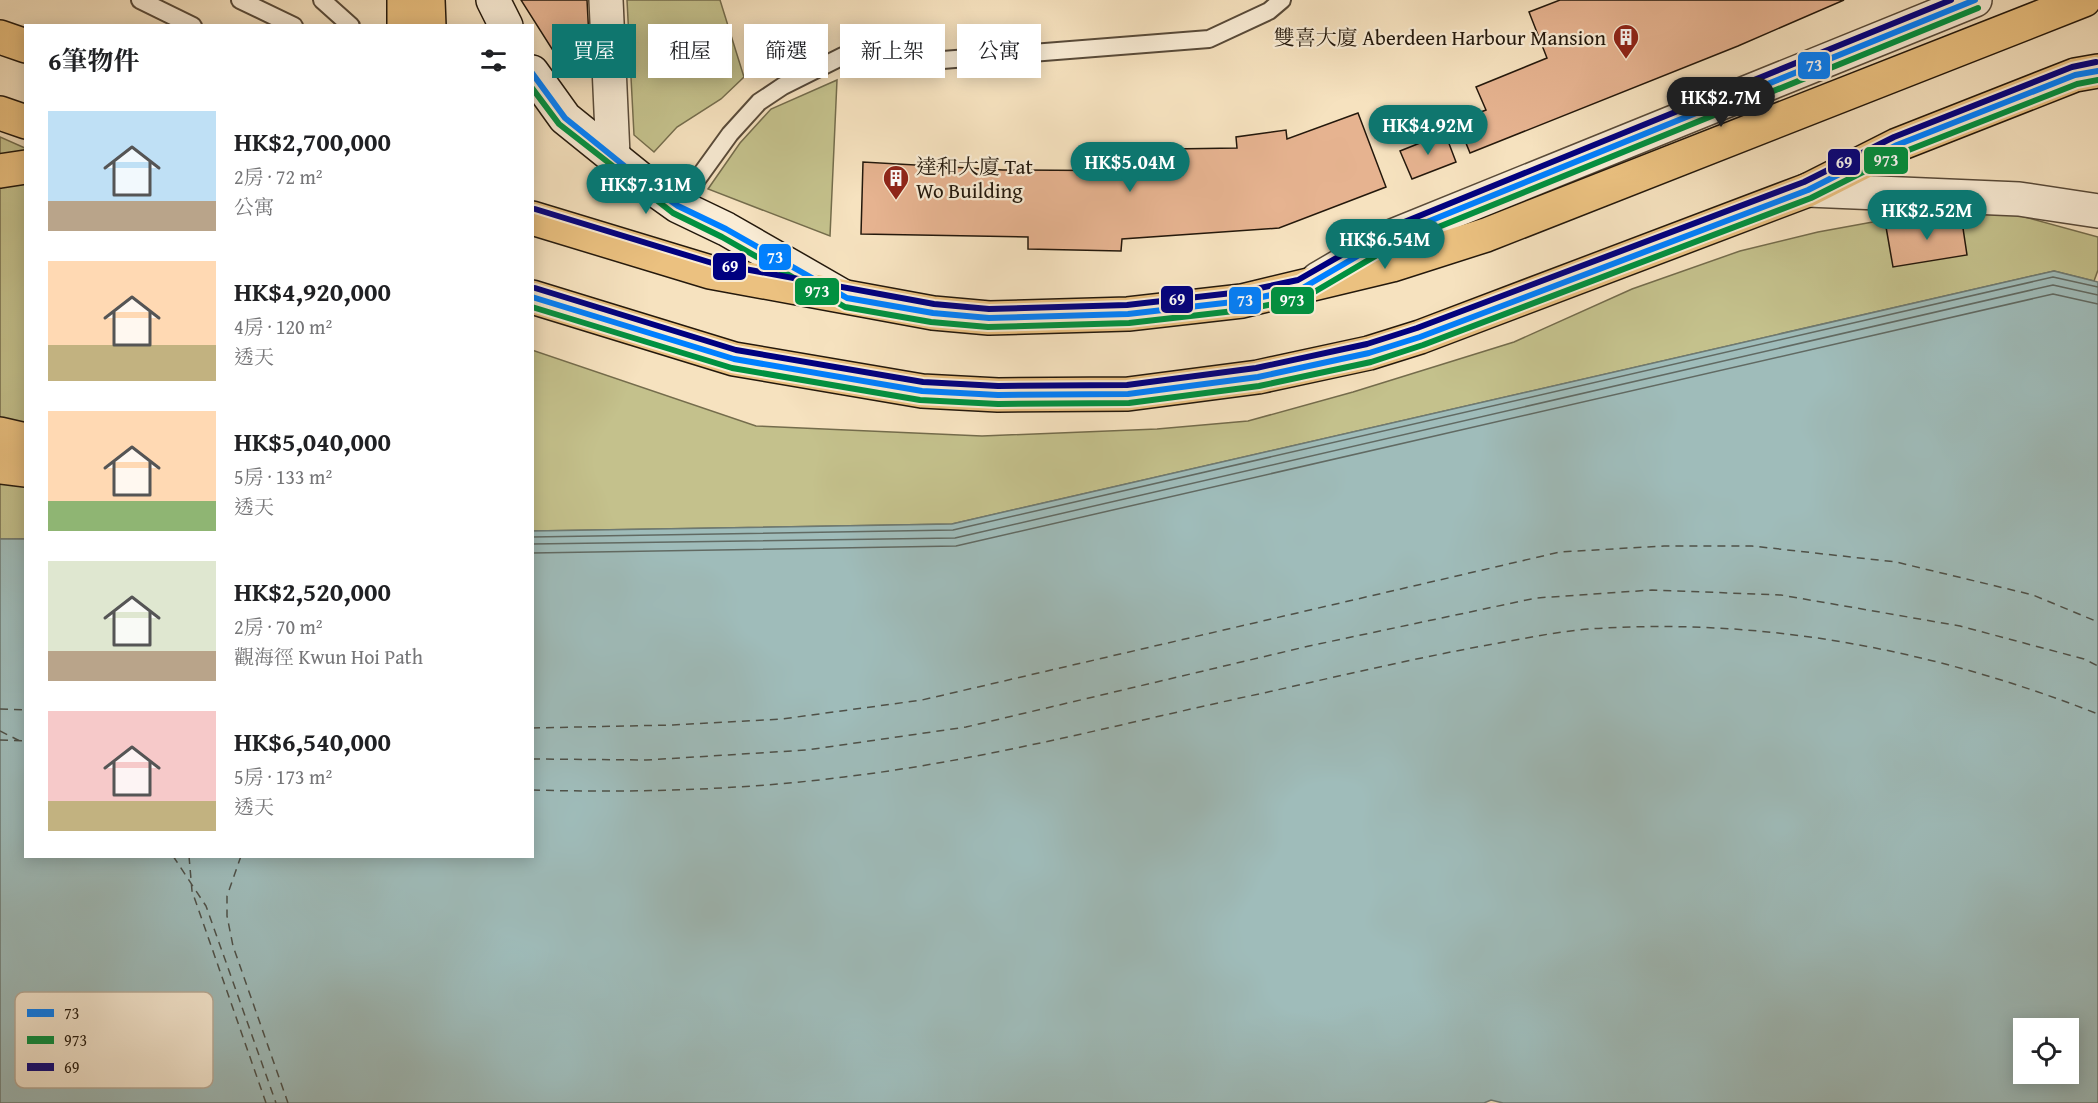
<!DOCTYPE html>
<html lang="zh-TW">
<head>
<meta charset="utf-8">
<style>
	body { margin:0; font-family:"Gentium Book Plus","Noto Serif TC",serif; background:#f2f2f2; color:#202124; height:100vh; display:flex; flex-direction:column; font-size:22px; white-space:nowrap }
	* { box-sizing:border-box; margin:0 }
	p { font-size:20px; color:#757577 }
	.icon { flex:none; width:33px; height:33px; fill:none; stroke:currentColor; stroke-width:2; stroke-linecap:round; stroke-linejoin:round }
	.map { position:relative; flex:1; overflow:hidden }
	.details { position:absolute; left:24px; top:24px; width:510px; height:834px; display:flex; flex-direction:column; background:#fff; border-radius:0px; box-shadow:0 3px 15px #0003 }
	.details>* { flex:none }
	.banner { position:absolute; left:552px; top:24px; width:570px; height:54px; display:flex; gap:12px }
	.tools { position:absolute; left:2013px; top:1018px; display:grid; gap:12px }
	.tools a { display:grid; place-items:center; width:66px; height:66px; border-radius:0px; background:#fff; box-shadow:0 3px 15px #0003; font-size:30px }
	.price { position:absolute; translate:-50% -51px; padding:0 14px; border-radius:21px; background:#0f766e; color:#fff; font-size:20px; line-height:39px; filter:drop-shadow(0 2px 3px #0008) }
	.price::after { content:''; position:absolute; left:50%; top:36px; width:18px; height:14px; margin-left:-9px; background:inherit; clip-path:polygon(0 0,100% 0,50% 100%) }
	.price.active { background:#222; color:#fff }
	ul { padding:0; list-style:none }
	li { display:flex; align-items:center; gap:18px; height:150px; padding:0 24px }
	li span { display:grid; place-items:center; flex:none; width:168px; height:120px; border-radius:0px; color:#555 }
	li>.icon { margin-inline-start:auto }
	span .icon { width:72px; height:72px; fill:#fffc; stroke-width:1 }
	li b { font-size:26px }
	h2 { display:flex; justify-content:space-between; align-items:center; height:72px; padding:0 24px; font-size:26px }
	.tag { padding:0 21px; border-radius:0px; background:#fff; box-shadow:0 3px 15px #0003; font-size:21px; line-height:54px }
	.tag.active { background:#0f766e; color:#fff }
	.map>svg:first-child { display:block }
	.green { fill:#c4c18c; stroke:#746c4c; stroke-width:1.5 }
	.water { fill:#9fbcba; stroke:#6d7a74; stroke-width:1.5; fill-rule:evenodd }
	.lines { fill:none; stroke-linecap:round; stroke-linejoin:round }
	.shore { stroke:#616a63; stroke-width:1.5 }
	.ferry { stroke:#4e5149; stroke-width:1.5; stroke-dasharray:8 6; stroke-linecap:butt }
	.building { fill:#e6b390; stroke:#23180c; stroke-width:1.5 }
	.lane-casing { stroke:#584a39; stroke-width:20 }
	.street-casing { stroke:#584a39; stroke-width:36 }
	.secondary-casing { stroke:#23180c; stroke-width:36 }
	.primary-casing { stroke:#23180c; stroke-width:36 }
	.lane { stroke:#f9ecd5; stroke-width:16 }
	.street { stroke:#f9ecd5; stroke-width:33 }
	.secondary { stroke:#f9ecd5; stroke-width:33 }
	.primary { stroke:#ebc180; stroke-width:33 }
	.bus-1-casing { stroke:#f9ecd5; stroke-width:10 }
	.bus-2-casing { stroke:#f9ecd5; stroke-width:10 }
	.bus-3-casing { stroke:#f9ecd5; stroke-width:10 }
	.bus-1 { stroke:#0080ff; stroke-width:6 }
	.bus-2 { stroke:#009140; stroke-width:6 }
	.bus-3 { stroke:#000080; stroke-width:6 }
	.labels { text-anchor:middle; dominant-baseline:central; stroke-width:4.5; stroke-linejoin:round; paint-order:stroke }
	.poi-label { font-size:21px; fill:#23180c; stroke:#f9ecd5; text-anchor:end }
	.key { fill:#f9ecd5; stroke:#b9ac99; stroke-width:1.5 }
	.key-label { font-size:16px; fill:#23180c }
	.line-badge { stroke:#f9ecd5; stroke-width:2 }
	.badge-label { font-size:16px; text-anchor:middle; font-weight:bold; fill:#fff }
</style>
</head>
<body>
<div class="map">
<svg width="2098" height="1103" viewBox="0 0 2098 1103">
	<rect width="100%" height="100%" fill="#f6e2bf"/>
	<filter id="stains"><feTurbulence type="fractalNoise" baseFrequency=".00333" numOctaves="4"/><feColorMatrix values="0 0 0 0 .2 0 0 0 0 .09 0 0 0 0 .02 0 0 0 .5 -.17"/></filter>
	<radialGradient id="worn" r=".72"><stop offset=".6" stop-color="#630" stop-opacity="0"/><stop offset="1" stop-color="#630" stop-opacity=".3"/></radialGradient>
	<path class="green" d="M627 0H720L744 77 721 99 677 127 654 152 634 135Z
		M837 80 830 236 708 189 740 143 771 109Z
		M0 137 25 148V539H0Z
		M1933 211 2010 213 2098 237V270L2094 281 2054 271 952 524 533 531 532 350 756 426 982 436 1157 429 1248 421 1353 392 1514 342 1632 289 1740 251 1818 232Z"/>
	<path class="water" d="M2054 271 2098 282V1103H1503L1491 1100 1484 1103H0V539H25L26 856H532L533 531 952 524ZM2024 1029H2068V1074H2024Z"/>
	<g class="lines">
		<path class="shore" d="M532 537 953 530 2053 277 2098 287
			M532 544 955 538 2053 285 2098 295
			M532 553 956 546 2053 294 2098 304"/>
		<path class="ferry" d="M0 709 26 710
			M532 728 673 725 782 719 922 700 1560 552 1664 546H1752L1896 562 2033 595 2098 622
			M0 731 26 744
			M0 740 26 741
			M532 759 646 760 807 750 966 727 1309 646 1536 598 1652 590 1781 595 1960 626 2084 659 2098 666
			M532 790C636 793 741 790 844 777 987 760 1127 722 1268 692 1348 674 1429 655 1510 641 1542 635 1574 629 1606 628 1775 619 1940 652 2098 714
			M173 856 206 906 276 1103
			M189 856 192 891 266 1103
			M241 856 227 896V916L233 946 288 1103"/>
	</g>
	<path class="building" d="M521 0H587L590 58 559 60Z
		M1560 0H1844L1738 46 1470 153 1457 121 1486 110 1476 87 1547 58 1529 12Z
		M1358 113 1386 187 1279 228 1122 239 1121 251 1028 249V237L861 234 863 162 1003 170 1171 171 1170 149 1237 148 1236 137 1286 130 1287 139Z
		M1445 133 1456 162 1412 179 1400 151Z
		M1961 215 1967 255 1893 267 1886 227Z"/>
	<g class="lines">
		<g class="lane-casing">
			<path id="lane" d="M140 0 193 26
				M240 0 294 26
				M322 0 351 26
				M678 206 730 134 759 102 783 86 843 56 930 61 1209 39 1269 11 1282 0"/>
		</g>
		<g class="street-casing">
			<path id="street" d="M606 0 613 155
				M1808 190 2019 199 2098 211
				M1318 279 1390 237 1975 0"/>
		</g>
		<g class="secondary-casing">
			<path id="secondary" d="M493 0 506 26
				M532 72 565 118 643 181 678 206 726 229 841 295"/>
		</g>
		<g class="primary-casing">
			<path id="primary" d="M404 0V26
				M428 0 429 26
				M0 37 26 46
				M0 113 26 122
				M0 171 26 167
				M532 218 710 272 933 313 989 318 1128 314 1242 301 1392 265 1486 235 2084 0
				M532 297 734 359 922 391 998 395 1128 394 1258 377 1369 353 1420 337 1808 190 1897 145 2075 75 2098 71
				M0 434 26 440
				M0 467 26 470"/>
		</g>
		<use href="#lane" class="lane"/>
		<use href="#street" class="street"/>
		<use href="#secondary" class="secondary"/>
		<use href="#primary" class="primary"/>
		<g class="bus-1-casing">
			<path id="bus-1" d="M532 73 565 118 643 181 678 206 726 229 847 298 933 313 989 318 1128 314 1242 301 1301 289 1390 237 1975 0
				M532 297 734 359 922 391 998 395 1128 394 1258 377 1369 353 1420 337 1808 190 1897 145 2075 75 2098 71"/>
		</g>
		<g class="bus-2-casing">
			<path id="bus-2" d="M532 88 559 124 673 213 722 237 845 307 931 322 988 327 1129 323 1243 310 1304 298 1394 245 1978 8
				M532 307 732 368 920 400 998 404 1129 403 1259 386 1371 362 1423 345 1811 198 1901 153 2077 84 2098 80"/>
		</g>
		<g class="bus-3-casing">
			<path id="bus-3" d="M535 209 712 263 934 304 989 309 1127 305 1241 292 1298 280 1387 229 1951 0
				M535 288 736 350 923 382 998 386 1127 385 1256 368 1367 344 1417 328 1804 182 1894 137 2072 67 2096 62"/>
		</g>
		<use href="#bus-1" class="bus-1"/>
		<use href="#bus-2" class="bus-2"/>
		<use href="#bus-3" class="bus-3"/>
	</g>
	<defs>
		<g id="building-pin" transform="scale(1.35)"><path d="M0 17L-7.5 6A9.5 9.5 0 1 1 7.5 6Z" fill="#8f2418" stroke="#f9ecd5"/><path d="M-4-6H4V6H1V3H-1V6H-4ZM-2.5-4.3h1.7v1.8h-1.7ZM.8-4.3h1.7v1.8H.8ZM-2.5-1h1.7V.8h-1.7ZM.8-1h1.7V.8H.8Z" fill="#fff"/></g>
	</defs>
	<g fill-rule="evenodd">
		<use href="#building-pin" x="1626" y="37"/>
		<use href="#building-pin" x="896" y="178"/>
	</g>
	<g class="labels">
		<g class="poi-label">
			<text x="1606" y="37">雙喜大廈 Aberdeen Harbour Mansion</text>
			<text x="916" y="166" text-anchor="start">達和大廈 Tat<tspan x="916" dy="24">Wo Building</tspan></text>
		</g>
	</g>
	<rect x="15" y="992" width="198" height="96" rx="9" class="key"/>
	<rect x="27" y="1009" width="27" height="8" fill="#0080ff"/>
	<rect x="27" y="1036" width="27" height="8" fill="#009140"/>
	<rect x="27" y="1063" width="27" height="8" fill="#000080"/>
	<g class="key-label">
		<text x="64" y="1019">73</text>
		<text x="64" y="1046">973</text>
		<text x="64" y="1073">69</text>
	</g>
	<g class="line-badge">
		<rect x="1797" y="51" width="34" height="29" rx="6" fill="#0080ff"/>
		<rect x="1863" y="146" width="46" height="29" rx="6" fill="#009140"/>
		<rect x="1827" y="148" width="34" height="28" rx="6" fill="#000080"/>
		<rect x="758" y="243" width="34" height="28" rx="6" fill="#0080ff"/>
		<rect x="712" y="252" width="35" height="29" rx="6" fill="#000080"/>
		<rect x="794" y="277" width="46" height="29" rx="6" fill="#009140"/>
		<rect x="1160" y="285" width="34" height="29" rx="6" fill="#000080"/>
		<rect x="1270" y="286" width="45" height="29" rx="6" fill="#009140"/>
		<rect x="1228" y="286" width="34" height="29" rx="6" fill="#0080ff"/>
	</g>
	<g class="badge-label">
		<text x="1814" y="71">73</text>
		<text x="1886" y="166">973</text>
		<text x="1844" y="168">69</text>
		<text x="775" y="263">73</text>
		<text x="730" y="272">69</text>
		<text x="817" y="297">973</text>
		<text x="1177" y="305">69</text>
		<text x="1292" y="306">973</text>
		<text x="1245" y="306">73</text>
	</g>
	<rect width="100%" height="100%" filter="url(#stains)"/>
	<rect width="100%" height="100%" fill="url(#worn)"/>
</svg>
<div class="tools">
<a><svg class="icon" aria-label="locate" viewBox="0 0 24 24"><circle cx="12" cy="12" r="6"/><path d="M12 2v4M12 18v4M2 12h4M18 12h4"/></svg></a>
</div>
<b class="price active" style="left:1721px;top:128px">HK$2.7M</b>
<b class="price" style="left:1428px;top:156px">HK$4.92M</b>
<b class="price" style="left:1130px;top:193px">HK$5.04M</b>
<b class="price" style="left:646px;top:215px">HK$7.31M</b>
<b class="price" style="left:1927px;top:241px">HK$2.52M</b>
<b class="price" style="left:1385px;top:270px">HK$6.54M</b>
<div class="banner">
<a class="tag active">買屋</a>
<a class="tag">租屋</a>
<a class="tag">篩選</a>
<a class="tag">新上架</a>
<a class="tag">公寓</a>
</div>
<section class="details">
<h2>6筆物件<svg class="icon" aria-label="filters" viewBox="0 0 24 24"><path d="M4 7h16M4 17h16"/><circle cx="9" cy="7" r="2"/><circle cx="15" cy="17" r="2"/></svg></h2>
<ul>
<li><span style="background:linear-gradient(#bfe0f5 75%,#b9a48a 0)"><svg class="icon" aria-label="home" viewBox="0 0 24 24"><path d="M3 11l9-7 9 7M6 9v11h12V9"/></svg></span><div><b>HK$2,700,000</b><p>2房 · 72 m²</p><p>公寓</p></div></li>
<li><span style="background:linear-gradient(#ffd9b3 70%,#c2b280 0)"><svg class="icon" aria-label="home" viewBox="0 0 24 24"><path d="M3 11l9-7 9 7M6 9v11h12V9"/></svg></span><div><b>HK$4,920,000</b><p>4房 · 120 m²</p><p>透天</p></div></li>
<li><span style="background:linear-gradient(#ffd9b3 75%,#8fb573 0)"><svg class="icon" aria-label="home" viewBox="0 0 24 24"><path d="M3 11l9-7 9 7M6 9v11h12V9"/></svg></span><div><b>HK$5,040,000</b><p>5房 · 133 m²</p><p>透天</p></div></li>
<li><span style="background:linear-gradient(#dfe7d0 75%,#b9a48a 0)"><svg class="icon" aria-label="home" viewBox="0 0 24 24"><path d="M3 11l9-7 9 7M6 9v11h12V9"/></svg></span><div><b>HK$2,520,000</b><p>2房 · 70 m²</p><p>觀海徑 Kwun Hoi Path</p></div></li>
<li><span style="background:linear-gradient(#f6c9c9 75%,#c2b280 0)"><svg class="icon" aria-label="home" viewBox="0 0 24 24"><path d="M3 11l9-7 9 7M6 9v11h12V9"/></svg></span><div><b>HK$6,540,000</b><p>5房 · 173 m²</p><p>透天</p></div></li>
</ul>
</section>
</div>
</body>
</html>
